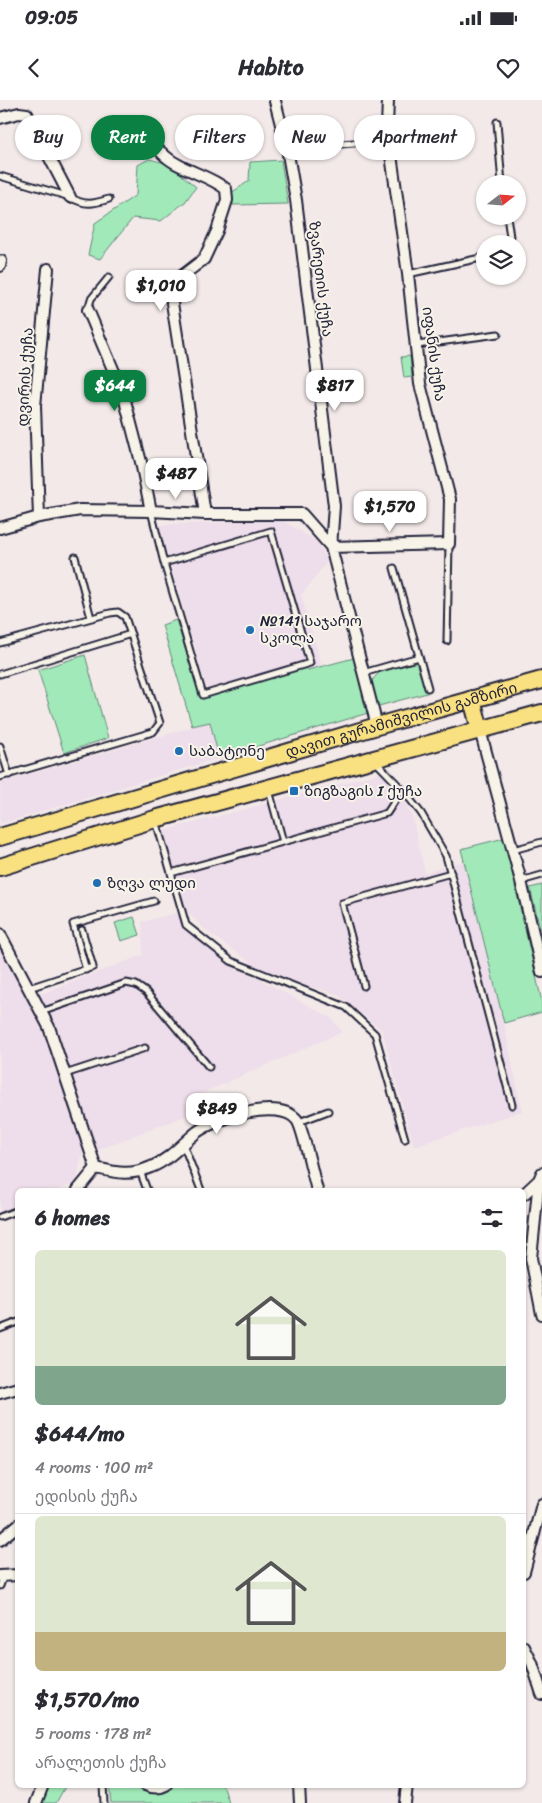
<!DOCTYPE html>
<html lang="en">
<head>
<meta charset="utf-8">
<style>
	body { margin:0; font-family:Sriracha,"Noto Sans Georgian",sans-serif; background:#f7f7f7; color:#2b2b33; height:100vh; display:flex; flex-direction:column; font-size:19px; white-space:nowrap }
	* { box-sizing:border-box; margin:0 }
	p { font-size:16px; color:#7c7c81 }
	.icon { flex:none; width:28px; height:28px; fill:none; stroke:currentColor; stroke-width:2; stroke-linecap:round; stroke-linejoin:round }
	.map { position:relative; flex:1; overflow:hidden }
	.side { position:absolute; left:15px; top:1088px; width:511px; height:600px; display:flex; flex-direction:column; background:#fff; border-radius:8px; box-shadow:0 1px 4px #0004 }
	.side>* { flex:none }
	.hud { position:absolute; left:15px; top:15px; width:512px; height:45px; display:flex; gap:10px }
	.needle { width:32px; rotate:73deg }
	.buttons { position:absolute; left:476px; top:75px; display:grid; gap:10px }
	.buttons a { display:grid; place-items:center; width:50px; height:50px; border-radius:50%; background:#fff; box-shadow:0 1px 4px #0004; font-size:25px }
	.price { position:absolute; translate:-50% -42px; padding:0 11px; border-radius:10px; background:#fff; color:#222; font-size:16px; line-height:32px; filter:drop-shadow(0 1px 2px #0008) }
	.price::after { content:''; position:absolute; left:50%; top:30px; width:15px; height:11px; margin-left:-8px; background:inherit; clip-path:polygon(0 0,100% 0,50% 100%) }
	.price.current { background:#0b8043; color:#fff }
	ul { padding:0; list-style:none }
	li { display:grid; align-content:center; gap:10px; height:265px; padding:0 20px }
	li+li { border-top:1px solid #e1e1e2 }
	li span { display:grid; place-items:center; height:155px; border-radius:8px; color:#555 }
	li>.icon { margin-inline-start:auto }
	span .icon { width:90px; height:90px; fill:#fffc; stroke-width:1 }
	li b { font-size:21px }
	h2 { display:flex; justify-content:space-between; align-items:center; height:60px; padding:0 20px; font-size:21px }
	.pill { padding:0 18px; border-radius:22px; background:#fff; box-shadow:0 1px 4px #0004; font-size:18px; line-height:45px }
	.pill.current { background:#0b8043; color:#fff }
	.status { display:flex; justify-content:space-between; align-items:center; height:35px; padding:0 25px; background:#fff; direction:ltr }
	.status svg { height:14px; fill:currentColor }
	header { display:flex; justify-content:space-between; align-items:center; height:65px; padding:0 20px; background:#fff; font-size:22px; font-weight:700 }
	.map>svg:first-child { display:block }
	.built { fill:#eeddea }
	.green { fill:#a1e9b8; stroke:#62867a }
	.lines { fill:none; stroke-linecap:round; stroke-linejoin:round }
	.service-casing { stroke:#22223b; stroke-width:9 }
	.minor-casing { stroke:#22223b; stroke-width:14 }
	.primary-casing { stroke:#22223b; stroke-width:20 }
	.service { stroke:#f7f3e8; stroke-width:5 }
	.minor { stroke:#f7f3e8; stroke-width:10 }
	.primary { stroke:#f9e181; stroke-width:16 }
	.poi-dot { fill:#1f6fb2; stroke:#f7f3e8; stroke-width:2 }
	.labels { text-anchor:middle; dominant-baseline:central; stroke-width:4; stroke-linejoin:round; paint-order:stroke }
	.street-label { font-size:15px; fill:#22223b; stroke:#f7f3e8 }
	.poi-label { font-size:15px; fill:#22223b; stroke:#f7f3e8; text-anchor:start }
</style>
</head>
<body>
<div class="status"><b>09:05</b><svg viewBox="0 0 49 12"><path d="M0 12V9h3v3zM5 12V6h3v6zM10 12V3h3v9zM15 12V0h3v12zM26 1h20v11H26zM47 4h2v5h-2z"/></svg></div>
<header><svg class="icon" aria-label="back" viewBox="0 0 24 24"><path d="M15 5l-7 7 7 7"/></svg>Habito<svg class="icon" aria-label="heart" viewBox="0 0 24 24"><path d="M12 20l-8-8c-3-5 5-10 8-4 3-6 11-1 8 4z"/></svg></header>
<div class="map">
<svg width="542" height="1703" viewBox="0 0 542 1703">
	<rect width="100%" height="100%" fill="#f3e9e9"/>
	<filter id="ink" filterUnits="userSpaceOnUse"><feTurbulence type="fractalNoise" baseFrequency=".02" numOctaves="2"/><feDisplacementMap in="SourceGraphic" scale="10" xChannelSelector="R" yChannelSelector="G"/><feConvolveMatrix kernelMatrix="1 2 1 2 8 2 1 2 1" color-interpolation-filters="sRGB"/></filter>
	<g filter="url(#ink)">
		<path class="built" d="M282 420 318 442 327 462 301 495 322 567 308 570 307 566 209 596 159 425Z
			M210 622 219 658 0 724V683Z
			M380 673 398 690 412 717 425 773 464 761 504 923 522 1011 414 1046 382 930 337 894 269 875 209 833 186 811 163 731Z
			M177 813 219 857 331 918 342 932 184 1001 190 1014 97 1050 53 921 38 895 143 855 142 822Z
			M0 847 43 928 83 1050 76 1083 57 1090H18L17 1105 0 1112Z"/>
		<path class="green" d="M149 59 169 64 196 87 185 102 161 121 133 118 100 159 88 155 95 123 136 95 138 65Z
			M281 60 288 104 233 105 231 93 249 81 250 62Z
			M410 256 412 277 404 278 401 257Z
			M176 520 201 598 307 565 308 570 354 558 368 613 219 658 210 622 192 626 162 525Z
			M85 555 108 638 64 653 38 570Z
			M418 562 427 593 375 607 370 582 380 572Z
			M504 738 542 902V912L504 923 461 749Z
			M542 785V836L530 788Z
			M134 817 140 835 121 841 115 823Z
			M43 1685H66L56 1703H36Z
			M109 1685H223L229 1703H111Z"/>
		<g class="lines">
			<g class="service-casing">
				<path id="service" d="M497 22 502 84
					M287 48 354 43
					M0 76 70 97C85 106 93 104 109 99
					M507 116 511 144
					M408 174 485 157
					M88 210 91 199 109 177
					M417 245 498 234
					M151 411 164 463 203 595 310 563 271 431 164 463
					M75 457 91 518
					M394 468 428 588
					M447 541 449 444
					M0 543 110 513 118 512 125 517 160 623 153 632 0 677
					M363 573 419 557
					M0 574 131 534
					M0 646 9 675
					M375 661 401 688 421 713 446 756 512 1005
					M269 690 283 742
					M156 721 186 825 231 861 346 907 375 934 405 1039
					M513 750 542 742
					M171 773 387 713 398 696 396 684
					M521 781 542 775
					M86 870 73 824 154 801
					M364 886 342 803 451 773
					M29 888 93 867 82 830
					M41 912 126 883 136 885 146 892 209 967
					M65 974 145 948
					M299 1022 328 1011
					M183 1044 201 1090
					M140 1071 147 1090
					M0 1117 18 1110
					M0 1229 18 1222
					M0 1486 4 1475
					M103 1685 104 1703"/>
			</g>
			<g class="minor-casing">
				<path id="minor" d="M275 1 287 48 296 100 334 406 331 447 377 626
					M0 18 19 13 27 14 70 97
					M161 52C179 71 206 73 226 89L227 100 217 131 204 159 178 179 172 203 205 414
					M0 166 1 161
					M88 210 123 293 141 362 151 411
					M39 417 35 306 48 169
					M0 428 39 417 80 410 151 411 205 414H302L331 447 449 444 450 399 420 284 408 174 387 27 388 0
					M480 630 521 781 542 872
					M0 834 49 927 96 1068 78 1090
					M96 1068C118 1073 130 1076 151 1067 169 1060 182 1044 197 1032 216 1018 279 998 297 1020 303 1028 313 1077 317 1090
					M542 1073 539 1080 531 1158 542 1214
					M524 1094 539 1080
					M0 1293 18 1288
					M0 1440 18 1425
					M524 1472 542 1404
					M0 1476 18 1475
					M524 1547 532 1563 542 1594
					M145 1685C152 1688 159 1689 166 1685
					M299 1685 300 1703
					M36 1703 43 1685
					M405 1703 407 1685"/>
			</g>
			<g class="primary-casing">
				<g id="primary">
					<path d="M472 599 480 630"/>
					<path id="s1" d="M0 737 377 626 542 580"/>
					<path d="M0 767 155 719 542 613"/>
				</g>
			</g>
			<use href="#service" class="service"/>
			<use href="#minor" class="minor"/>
			<use href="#primary" class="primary"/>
		</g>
	</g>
	<g class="poi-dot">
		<circle cx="250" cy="530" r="5"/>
		<circle cx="179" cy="651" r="5"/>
		<rect x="289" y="686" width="10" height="10" rx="2.5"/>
		<circle cx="97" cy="783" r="5"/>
	</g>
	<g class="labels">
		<g class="street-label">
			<text transform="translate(321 179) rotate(83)">ზვარეთის ქუჩა</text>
			<text transform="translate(434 254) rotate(82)">იფანის ქუჩა</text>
			<text transform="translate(25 277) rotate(-87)">დვირის ქუჩა</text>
			<text stroke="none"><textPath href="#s1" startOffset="418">დავით გურამიშვილის გამზირი</textPath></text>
		</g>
		<g class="poi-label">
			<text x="260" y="521">№141 საჯარო<tspan x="260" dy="17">სკოლა</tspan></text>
			<text x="189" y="651">საბატონე</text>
			<text x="304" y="691">ზიგზაგის I ქუჩა</text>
			<text x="107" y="783">ზღვა ლუდი</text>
		</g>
	</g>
</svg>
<div class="buttons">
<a><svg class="needle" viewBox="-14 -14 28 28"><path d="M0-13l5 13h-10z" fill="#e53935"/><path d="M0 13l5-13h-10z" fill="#7c7c81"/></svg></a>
<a><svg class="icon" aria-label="layers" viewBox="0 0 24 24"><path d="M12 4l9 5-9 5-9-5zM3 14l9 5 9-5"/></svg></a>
</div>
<b class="price" style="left:161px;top:212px">$1,010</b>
<b class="price current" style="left:115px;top:312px">$644</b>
<b class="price" style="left:335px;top:312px">$817</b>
<b class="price" style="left:176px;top:400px">$487</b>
<b class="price" style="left:390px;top:433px">$1,570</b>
<b class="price" style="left:217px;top:1035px">$849</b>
<div class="hud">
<a class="pill">Buy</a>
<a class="pill current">Rent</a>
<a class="pill">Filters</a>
<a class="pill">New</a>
<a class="pill">Apartment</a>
</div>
<section class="side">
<h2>6 homes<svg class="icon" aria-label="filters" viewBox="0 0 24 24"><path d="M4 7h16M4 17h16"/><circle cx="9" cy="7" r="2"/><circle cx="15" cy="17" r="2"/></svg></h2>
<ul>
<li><span style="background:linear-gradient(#dfe7d0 75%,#7fa58c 0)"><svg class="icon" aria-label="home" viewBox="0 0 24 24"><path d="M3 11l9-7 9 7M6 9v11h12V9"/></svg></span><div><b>$644/mo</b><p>4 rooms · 100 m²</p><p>ედისის ქუჩა</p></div></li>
<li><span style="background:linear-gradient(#dfe7d0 75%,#c2b280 0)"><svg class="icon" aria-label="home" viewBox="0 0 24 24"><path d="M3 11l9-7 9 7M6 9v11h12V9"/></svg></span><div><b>$1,570/mo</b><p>5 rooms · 178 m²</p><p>არალეთის ქუჩა</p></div></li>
</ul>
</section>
</div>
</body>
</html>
